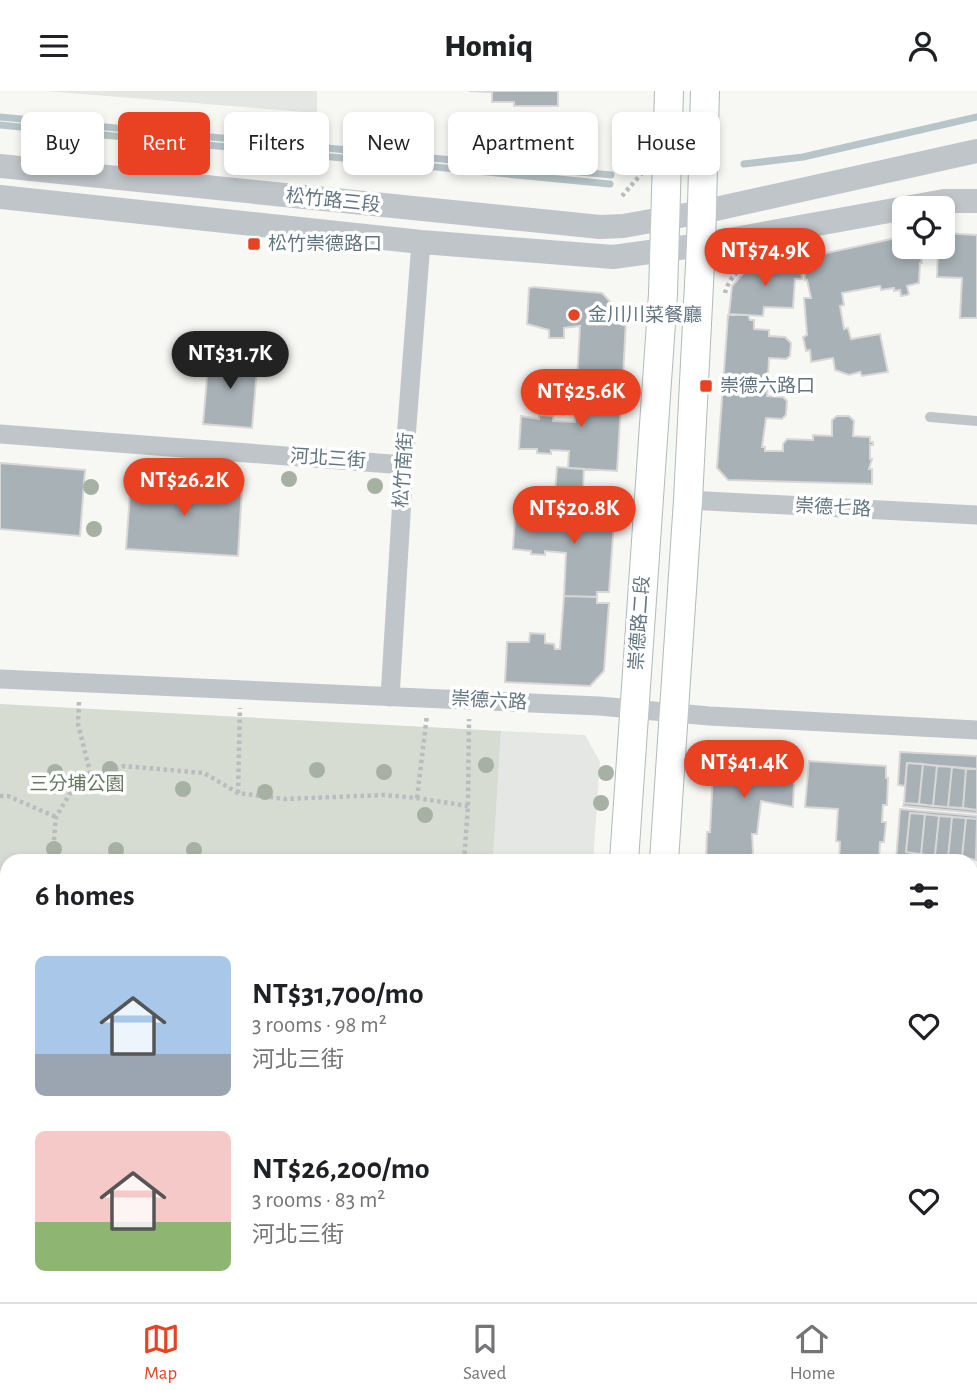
<!DOCTYPE html>
<html lang="en">
<head>
<meta charset="utf-8">
<style>
	body { margin:0; font-family:"Alegreya Sans","Noto Sans TC",sans-serif; background:#f6f6f6; color:#202124; height:100vh; display:flex; flex-direction:column; font-size:26px; white-space:nowrap }
	* { box-sizing:border-box; margin:0 }
	p { font-size:23px; color:#757577 }
	.icon { flex:none; width:38px; height:38px; fill:none; stroke:currentColor; stroke-width:2; stroke-linecap:round; stroke-linejoin:round }
	.map { position:relative; flex:1; overflow:hidden }
	.side { position:absolute; left:0px; top:763px; width:978px; height:448px; display:flex; flex-direction:column; background:#fff; border-radius:21px 21px 0 0; box-shadow:0 4px 10px #0003 }
	.side>* { flex:none }
	.banner { position:absolute; left:21px; top:21px; width:936px; height:63px; display:flex; gap:14px }
	.buttons { position:absolute; left:892px; top:105px; display:grid; gap:14px }
	.buttons a { display:grid; place-items:center; width:63px; height:63px; border-radius:10px; background:#fff; box-shadow:0 4px 10px #0003; font-size:35px }
	.price { position:absolute; translate:-50% -60px; padding:0 16px; border-radius:24px; background:#e94222; color:#fff; font-size:23px; line-height:46px; filter:drop-shadow(0 2px 4px #0008) }
	.price::after { content:''; position:absolute; left:50%; top:42px; width:21px; height:16px; margin-left:-10px; background:inherit; clip-path:polygon(0 0,100% 0,50% 100%) }
	.price.on { background:#222; color:#fff }
	ul { padding:0; list-style:none }
	li { display:flex; align-items:center; gap:21px; height:175px; padding:0 35px }
	li span { display:grid; place-items:center; flex:none; width:196px; height:140px; border-radius:10px; color:#555 }
	li>.icon { margin-inline-start:auto }
	span .icon { width:84px; height:84px; fill:#fffc; stroke-width:1 }
	li b { font-size:30px }
	h2 { display:flex; justify-content:space-between; align-items:center; height:84px; padding:0 35px; font-size:30px }
	.chip { padding:0 24px; border-radius:10px; background:#fff; box-shadow:0 4px 10px #0003; font-size:24px; line-height:63px }
	.chip.on { background:#e94222; color:#fff }
	header { display:flex; justify-content:space-between; align-items:center; height:91px; padding:0 35px; background:#fff; font-size:32px; font-weight:800 }
	.menu { display:flex; justify-content:space-around; align-items:center; height:98px; border-top:2px solid #e0e0e0; background:#fff; font-size:19px; color:#757577 }
	.menu a { display:grid; justify-items:center; gap:4px }
	.menu .on { color:#e94222 }
	.map>svg:first-child { display:block }
	.built { fill:#e5e7e5 }
	.green { fill:#d7dcd3 }
	.lines { fill:none; stroke-linecap:round; stroke-linejoin:round }
	.stream { stroke:#b7c5c8; stroke-width:7 }
	.building { fill:#a7b1b6; stroke:#d9d8d6; stroke-width:2 }
	.secondary-casing { stroke:#b2b9bd; stroke-width:30 }
	.path { stroke:#b9bdbf; stroke-width:4.5; stroke-dasharray:3.5 3.5; stroke-linecap:butt }
	.service { stroke:#bfc5c8; stroke-width:10 }
	.minor { stroke:#bfc5c8; stroke-width:19 }
	.tertiary { stroke:#bfc5c8; stroke-width:24 }
	.secondary { stroke:#fff; stroke-width:28 }
	.tree { fill:#a7b1a3 }
	.poi-dot { fill:#e94222; stroke:#fff; stroke-width:2.5 }
	.labels { text-anchor:middle; dominant-baseline:central; stroke-width:7; stroke-linejoin:round; paint-order:stroke }
	.street-label { font-size:19px; fill:#617580; stroke:#fff }
	.poi-label { font-size:19px; fill:#617580; stroke:#fff; text-anchor:start }
	.park-label { font-size:19px; fill:#667860; stroke:#fff }
</style>
</head>
<body>
<header><svg class="icon" aria-label="menu" viewBox="0 0 24 24"><path d="M4 6h16M4 12h16M4 18h16"/></svg>Homiq<svg class="icon" aria-label="person" viewBox="0 0 24 24"><circle cx="12" cy="8" r="4"/><path d="M4 21q1-7 8-7t8 7"/></svg></header>
<div class="map">
<svg width="977" height="1211" viewBox="0 0 977 1211">
	<rect width="100%" height="100%" fill="#f7f7f4"/>
	<path class="built" d="M45 0H317V22Z
		M501 640 585 644 600 671 593 770H493Z"/>
	<path class="green" d="M0 613 501 640 493 770H7V972H0Z"/>
	<g class="lines">
		<path class="stream" d="M0 26 611 84
			M0 34 610 93
			M744 73 803 66 977 26"/>
	</g>
	<path class="building" d="M469 0H558V15H514V11H492V1Z
		M943 142 977 144V227H960L962 187 937 186 938 156H943Z
		M896 147 897 150 905 148V156H919L922 172H920L919 192 907 195 909 203 907 204 901 205 900 199 894 200V197L881 199 880 195 842 202 844 214 840 215 844 238 848 237 851 248 880 243 888 281 862 285 860 281 849 284 835 279 833 267 811 271 810 259 806 260 803 246 807 244 804 207H811L807 189H805L804 167Z
		M800 167 802 188H795L793 217 764 216 763 225 729 223 732 195 748 177Z
		M533 196 602 202 626 228 623 287 611 286V291L577 289 580 235 564 237V247H549V239L527 233 529 197Z
		M728 224H748L750 229H754V238L769 239V245L785 246 791 252 790 265 786 268 769 267 767 305 783 306 787 310 786 324 782 328 766 327 762 356H765V360H783V353L787 348 813 349V344L832 345V329L837 325H849L854 330 853 345 870 346V351H873V354H870V368H872L869 378H872V393L728 389 717 377Z
		M209 263 258 267 252 337 203 333Z
		M577 289 611 291 610 296 622 297 617 380 568 377 569 360 551 359V363L537 362V358H519L521 325 539 328V324L553 325V330L575 331Z
		M0 372 85 379 80 445 0 438Z
		M557 376 584 378 583 396H597L595 417 554 414Z
		M131 389 242 396 238 465 126 458Z
		M566 415 615 417 609 501H597V506L564 505 566 462 545 460V464L531 463V460L513 458 515 427 533 430V425L547 426V431L565 432Z
		M564 505 597 506V512H609L604 580 590 595 505 591 507 551H529L530 542 545 543V552L554 553 555 558H560Z
		M737 661 765 662 777 668 795 666 793 716 761 710 757 743H752L753 761 751 770H708L706 769 707 741H710L714 662Z
		M900 661 977 665V678L907 672 905 695 898 694Z
		M809 670 886 675V687H888L887 714H883L882 731H886L884 751H880L879 770H839L840 751 836 750 838 718 805 716Z
		M907 672 923 673 919 713 904 712Z
		M923 673 937 675 933 715 919 713Z
		M937 675 952 676 948 716 933 715Z
		M952 676 966 678 963 717 948 716Z
		M966 678H977V719L963 717Z
		M904 712 977 719V722L903 715Z
		M900 718 977 725V728L910 722 906 761 948 767 963 766V770H896Z
		M910 722 925 723 921 764 906 761Z
		M925 723 939 725 935 764H921Z
		M939 725 952 726 948 767 935 764Z
		M952 726 966 727 962 766 948 767Z
		M966 727 977 728 976 769 962 766Z
		M973 806 977 807V848L971 847Z
		M971 857 977 858V896H971Z
		M975 938H977V979L971 978Z
		M971 987H977V1032L971 1031Z
		M0 1028H7V1172H0Z
		M973 1098 977 1099V1144H971Z
		M971 1153 977 1154V1197H971Z
		M971 1197H977V1211L908 1206 971 1204Z
		M24 1204H58L116 1211H23Z
		M270 1204H334L333 1211H270Z
		M385 1204H559L558 1211H399L384 1210Z
		M667 1204H729L728 1211H666Z"/>
	<g class="lines">
		<g class="secondary-casing">
			<path id="secondary" d="M624 770 663 203 669 0
				M664 770 688 409 701 154 705 0
				M597 1211 598 1204
				M636 1211 637 1204"/>
		</g>
		<path class="path" d="M622 105 642 82
			M725 202C728 189 740 176 751 169
			M79 611 78 633 91 685
			M238 702 240 617
			M0 705H8L56 726
			M417 707 427 624
			M52 770 56 726 78 689 124 675 204 682 238 702 285 708 384 704 417 707 468 715
			M464 770 468 715 469 628
			M0 831H7"/>
		<path class="service" d="M930 326 977 330
			M971 790H977
			M971 918 977 919"/>
		<path class="minor" d="M0 343 404 374
			M688 409 977 424
			M0 588 599 615 709 625 977 639
			M390 606 404 374 421 151
			M0 999H7
			M971 1062H977
			M355 1211 356 1204"/>
		<path class="tertiary" d="M0 75 600 136 623 135 702 121 977 60
			M0 106 421 151 613 166 701 154 944 110H977"/>
		<use href="#secondary" class="secondary"/>
	</g>
	<g class="tree">
		<circle cx="289" cy="388" r="8"/>
		<circle cx="375" cy="395" r="8"/>
		<circle cx="91" cy="396" r="8"/>
		<circle cx="94" cy="438" r="8"/>
		<circle cx="486" cy="674" r="8"/>
		<circle cx="110" cy="678" r="8"/>
		<circle cx="317" cy="679" r="8"/>
		<circle cx="55" cy="681" r="8"/>
		<circle cx="384" cy="681" r="8"/>
		<circle cx="606" cy="682" r="8"/>
		<circle cx="183" cy="698" r="8"/>
		<circle cx="265" cy="701" r="8"/>
		<circle cx="601" cy="712" r="8"/>
		<circle cx="425" cy="724" r="8"/>
		<circle cx="54" cy="758" r="8"/>
		<circle cx="116" cy="759" r="8"/>
		<circle cx="194" cy="759" r="8"/>
	</g>
	<g class="poi-dot">
		<rect x="247" y="146" width="14" height="14" rx="3.5"/>
		<circle cx="574" cy="224" r="7"/>
		<rect x="699" y="288" width="14" height="14" rx="3.5"/>
	</g>
	<g class="labels">
		<g class="street-label">
			<text transform="translate(333 110) rotate(6)">松竹路三段</text>
			<text transform="translate(328 368) rotate(4)">河北三街</text>
			<text transform="translate(404 379) rotate(-86)">松竹南街</text>
			<text transform="translate(833 417) rotate(3)">崇德七路</text>
			<text transform="translate(640 532) rotate(-86)">崇德路二段</text>
			<text transform="translate(489 610) rotate(3)">崇德六路</text>
		</g>
		<g class="poi-label">
			<text x="268" y="153">松竹崇德路口</text>
			<text x="588" y="224">金川川菜餐廳</text>
			<text x="720" y="295">崇德六路口</text>
		</g>
		<g class="park-label">
			<text x="77" y="693">三分埔公園</text>
		</g>
	</g>
</svg>
<div class="buttons">
<a><svg class="icon" aria-label="locate" viewBox="0 0 24 24"><circle cx="12" cy="12" r="6"/><path d="M12 2v4M12 18v4M2 12h4M18 12h4"/></svg></a>
</div>
<b class="price" style="left:765px;top:197px">NT$74.9K</b>
<b class="price on" style="left:230px;top:300px">NT$31.7K</b>
<b class="price" style="left:581px;top:338px">NT$25.6K</b>
<b class="price" style="left:184px;top:427px">NT$26.2K</b>
<b class="price" style="left:574px;top:455px">NT$20.8K</b>
<b class="price" style="left:744px;top:709px">NT$41.4K</b>
<div class="banner">
<a class="chip">Buy</a>
<a class="chip on">Rent</a>
<a class="chip">Filters</a>
<a class="chip">New</a>
<a class="chip">Apartment</a>
<a class="chip">House</a>
</div>
<section class="side">
<h2>6 homes<svg class="icon" aria-label="filters" viewBox="0 0 24 24"><path d="M4 7h16M4 17h16"/><circle cx="9" cy="7" r="2"/><circle cx="15" cy="17" r="2"/></svg></h2>
<ul>
<li><span style="background:linear-gradient(#a9c7e8 70%,#9aa5b1 0)"><svg class="icon" aria-label="home" viewBox="0 0 24 24"><path d="M3 11l9-7 9 7M6 9v11h12V9"/></svg></span><div><b>NT$31,700/mo</b><p>3 rooms · 98 m²</p><p>河北三街</p></div><svg class="icon" aria-label="heart" viewBox="0 0 24 24"><path d="M12 20l-8-8c-3-5 5-10 8-4 3-6 11-1 8 4z"/></svg></li>
<li><span style="background:linear-gradient(#f6c9c9 65%,#8fb573 0)"><svg class="icon" aria-label="home" viewBox="0 0 24 24"><path d="M3 11l9-7 9 7M6 9v11h12V9"/></svg></span><div><b>NT$26,200/mo</b><p>3 rooms · 83 m²</p><p>河北三街</p></div><svg class="icon" aria-label="heart" viewBox="0 0 24 24"><path d="M12 20l-8-8c-3-5 5-10 8-4 3-6 11-1 8 4z"/></svg></li>
</ul>
</section>
</div>
<nav class="menu">
<a class="on"><svg class="icon" aria-label="map" viewBox="0 0 24 24"><path d="M3 6l6-2 6 2 6-2v14l-6 2-6-2-6 2zM9 4v14M15 6v14"/></svg>Map</a>
<a><svg class="icon" aria-label="saved" viewBox="0 0 24 24"><path d="M7 4h10v16l-5-4-5 4z"/></svg>Saved</a>
<a><svg class="icon" aria-label="home" viewBox="0 0 24 24"><path d="M3 11l9-7 9 7M6 9v11h12V9"/></svg>Home</a>
</nav>
</body>
</html>
